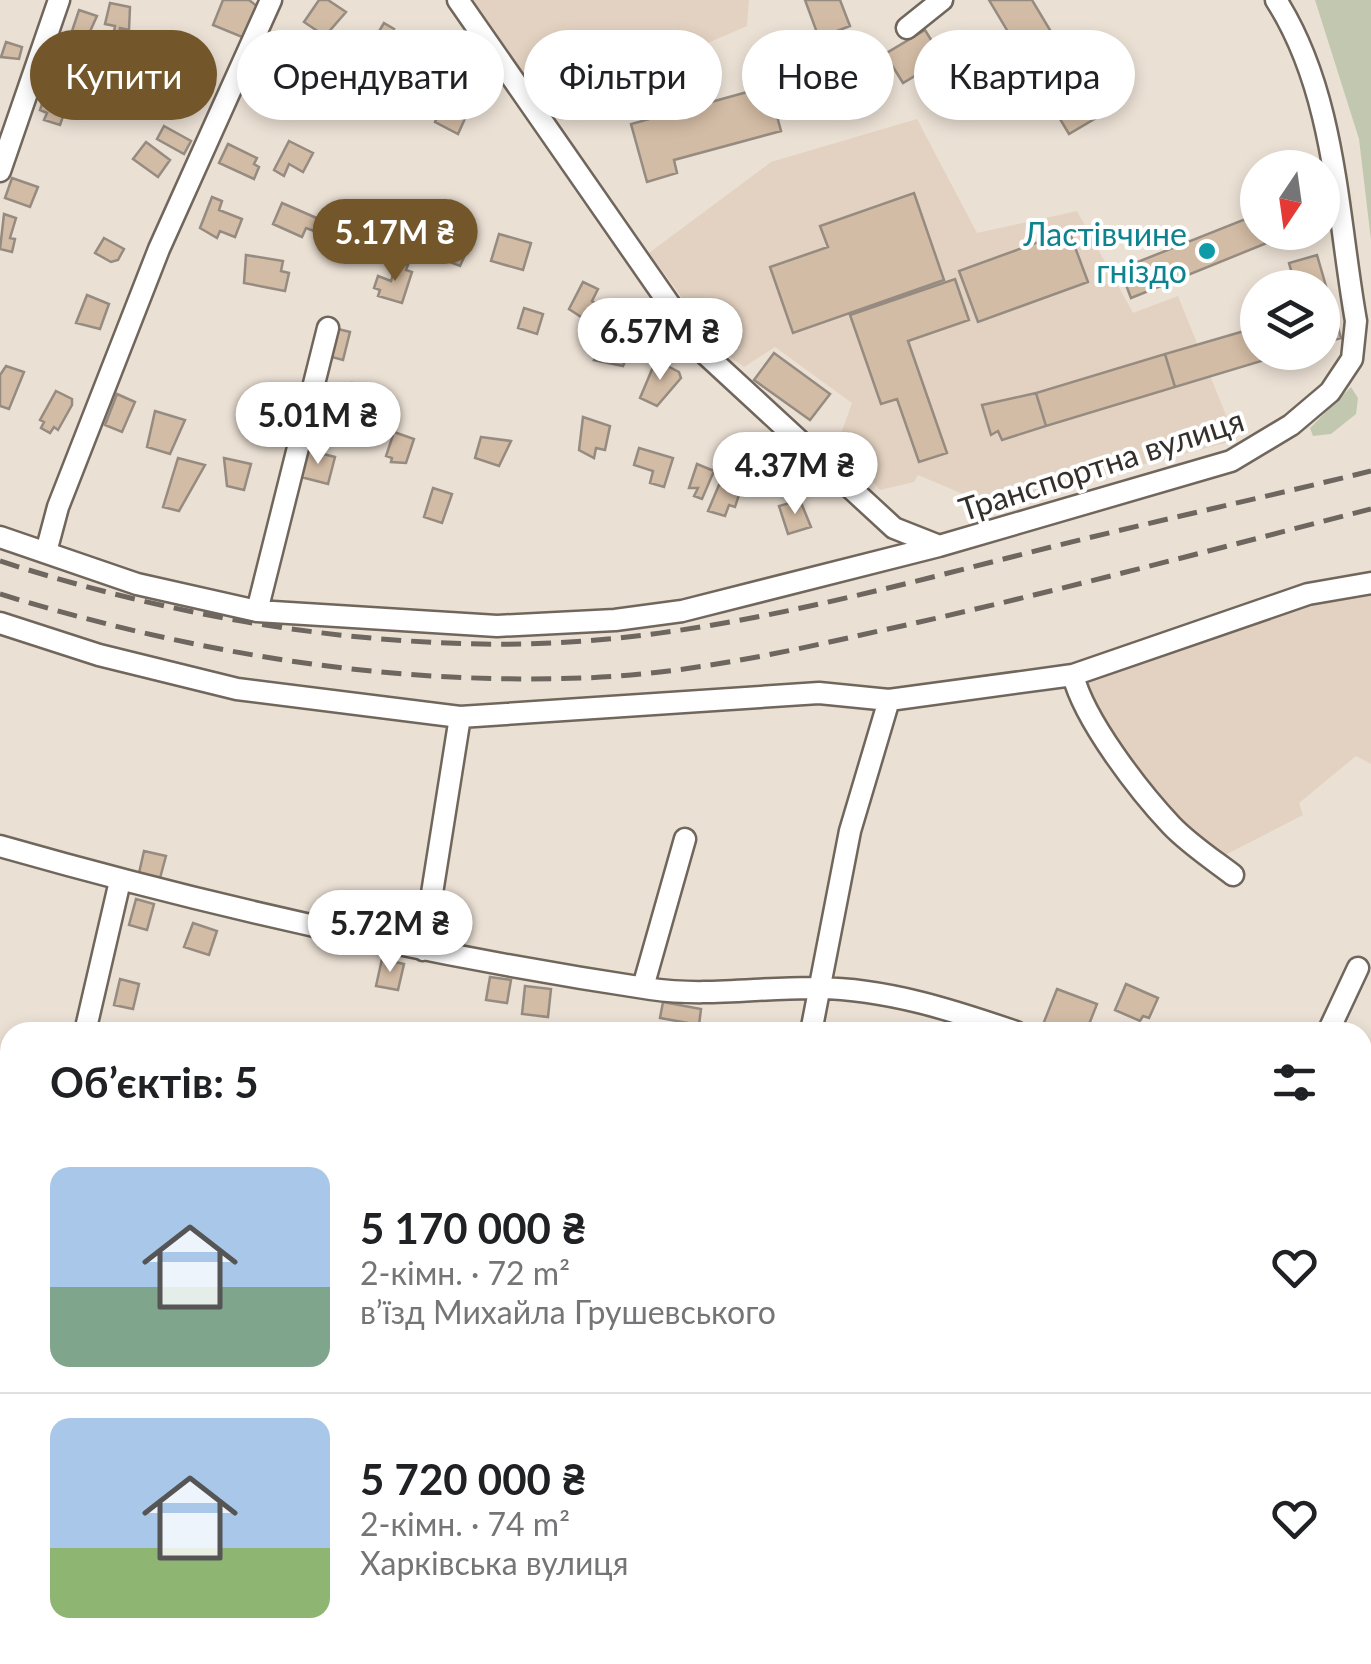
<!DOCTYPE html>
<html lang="uk">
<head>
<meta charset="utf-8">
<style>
	body { margin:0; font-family:Lato,sans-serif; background:#f6f6f6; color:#202124; height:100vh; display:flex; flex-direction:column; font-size:38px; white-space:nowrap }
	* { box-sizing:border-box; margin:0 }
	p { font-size:32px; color:#757577 }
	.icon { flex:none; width:55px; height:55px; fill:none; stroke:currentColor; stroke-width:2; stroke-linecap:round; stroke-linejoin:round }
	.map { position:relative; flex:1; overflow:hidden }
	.details { position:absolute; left:0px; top:1022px; width:1372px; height:642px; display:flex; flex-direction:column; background:#fff; border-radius:30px 30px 0 0; box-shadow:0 5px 15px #0003 }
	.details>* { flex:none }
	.top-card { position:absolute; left:30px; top:30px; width:1312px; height:90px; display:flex; gap:20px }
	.needle { width:65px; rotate:193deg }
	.fabs { position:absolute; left:1240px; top:150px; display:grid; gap:20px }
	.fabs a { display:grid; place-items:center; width:100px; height:100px; border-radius:50%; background:#fff; box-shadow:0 5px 15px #0003; font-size:50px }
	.price { position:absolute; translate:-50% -85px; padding:0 22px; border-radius:35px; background:#fff; color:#222; font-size:32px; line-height:65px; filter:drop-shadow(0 2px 5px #0008) }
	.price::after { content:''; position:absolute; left:50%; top:60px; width:30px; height:22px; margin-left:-15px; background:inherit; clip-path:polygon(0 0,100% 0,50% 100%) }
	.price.current { background:#73572a; color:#fff }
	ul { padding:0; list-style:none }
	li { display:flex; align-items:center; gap:30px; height:250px; padding:0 50px }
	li+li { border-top:2px solid #e0e0e0 }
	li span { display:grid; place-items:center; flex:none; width:280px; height:200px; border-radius:20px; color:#555 }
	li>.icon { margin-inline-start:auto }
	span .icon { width:120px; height:120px; fill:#fffc; stroke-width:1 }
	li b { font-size:42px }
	h2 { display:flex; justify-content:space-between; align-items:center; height:120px; padding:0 50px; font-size:42px }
	.tag { padding:0 35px; border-radius:45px; background:#fff; box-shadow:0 5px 15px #0003; font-size:35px; line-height:90px }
	.tag.current { background:#73572a; color:#fff }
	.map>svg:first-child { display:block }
	.built { fill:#e3d2c1 }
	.green { fill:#c1c8af }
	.water { fill:#9fb4cb }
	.building { fill:#d3bca5; stroke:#958b80; stroke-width:2.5 }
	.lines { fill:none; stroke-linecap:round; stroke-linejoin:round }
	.minor-casing { stroke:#70665c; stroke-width:25 }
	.highway-casing { stroke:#70665c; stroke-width:35 }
	.minor { stroke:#fff; stroke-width:20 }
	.highway { stroke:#fff; stroke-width:30 }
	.rail { stroke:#6e6760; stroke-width:5; stroke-dasharray:20 10; stroke-linecap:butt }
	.culture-dot { fill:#0f9aa8; stroke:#fff; stroke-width:4 }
	.labels { text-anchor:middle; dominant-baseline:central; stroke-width:8; stroke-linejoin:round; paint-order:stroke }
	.culture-label { font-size:32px; fill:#0d838f; stroke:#fff; text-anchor:end }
	.street-label { font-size:32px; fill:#35302c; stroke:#fff }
</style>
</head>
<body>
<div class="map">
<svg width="1371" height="1664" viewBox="0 0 1371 1664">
	<rect width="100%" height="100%" fill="#ebe0d4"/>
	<path class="built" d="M471 0H749L747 26 547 113Z
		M917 119 977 233 1077 211 1133 313 1178 296 1236 440 989 505 918 475 914 482 880 490 838 442 852 403 775 347 744 367 722 351 649 253 771 162Z
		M1371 593V764L1356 756 1299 803 1303 815 1221 857 1198 843 1130 762 1082 691 1087 678 1314 604Z
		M10 1476V1655H61L64 1664H0V1478Z"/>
	<path class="green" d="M1315 0H1371V240L1359 139Z
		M1351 387 1358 398 1356 414 1331 434 1313 436 1310 428Z
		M304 1655H831L836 1664H290Z"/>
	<path class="water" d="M736 1655H814L819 1664H739Z"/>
	<path class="building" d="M223 0H249L258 7 242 37 213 25Z
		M319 0H328L346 12 325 36 304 22Z
		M805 0H840L850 26 819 38Z
		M989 0H1032L1101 115 1069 134Z
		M110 3 130 7 129 30 120 28 118 38 113 37 115 26 105 24Z
		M79 10 97 16 82 49 69 40Z
		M384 23 394 29 388 39 414 55 401 76 371 54 374 49 370 46Z
		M925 30 943 59 903 83 885 54Z
		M275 32 302 46 290 61 266 49Z
		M6 42 22 47 19 59 1 57Z
		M69 54 97 69 92 82 63 68Z
		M560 60 579 92 553 107 534 75Z
		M448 65 464 74 451 96 431 85 442 66Z
		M49 83 72 91 60 125 44 120 47 113 40 110Z
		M769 86 781 131 674 160 677 173 647 182 631 124Z
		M444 103 467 114 458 134 435 122Z
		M164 126 191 141 184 154 157 139Z
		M289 141 313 153 303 172 289 164 284 176 274 170Z
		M146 142 170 160 158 177 133 159Z
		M228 144 257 158 254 164 259 167 254 179 219 163Z
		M12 178 38 187 30 207 5 198Z
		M914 193 944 280 793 333 770 267 828 247 820 226Z
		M212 197 222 201 219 210 242 219 235 237 220 231 217 238 200 228Z
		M282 203 319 219 314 231 306 228 302 237 273 224Z
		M4 214 16 218 10 238 15 239 12 252 0 249Z
		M1258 214V232H1294L1131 298 1120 269Z
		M1069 231 1088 282 978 322 959 271Z
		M499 234 531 243 523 270 491 261Z
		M104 238 124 249 118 260 111 262 95 253Z
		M456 239 470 244 460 266 440 258 445 246 454 245Z
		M246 255 283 261 281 271 289 273 285 291 244 283Z
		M1317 255 1341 338 1322 343V288H1296L1289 263Z
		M397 261 408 265 406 270 412 272 402 303 378 296 380 290 374 288 378 276 391 281Z
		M955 279 969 320 908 341 947 453 919 462 897 399 881 404 850 315Z
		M583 282 598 289 592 301 613 315 604 332 569 309Z
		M87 295 109 304 100 329 76 323Z
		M524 308 543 314 537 334 518 328Z
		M1258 327V352H1291L1175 387 1165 354Z
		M338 329 350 332 343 360 328 356Z
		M605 336 631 348 623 366 594 360Z
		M774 353 830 394 810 420 754 380Z
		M1165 354 1175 387 1046 426 1036 393Z
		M656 360 679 372 681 378 657 406 640 398Z
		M6 366 24 372 9 409 0 406V375Z
		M352 383 371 389 362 416 338 408 335 402 344 384Z
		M56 391 72 399V405L58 430 54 427 50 433 41 428 44 422 40 420Z
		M1036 393 1046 426 1002 440 998 431 991 435 982 405Z
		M117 394 135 402 122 432 105 425Z
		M155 411 185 420 170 454 147 447Z
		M583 417 610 426 605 450 596 448 594 458 579 450Z
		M394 432 414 439 406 463 391 462 392 458 386 456Z
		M481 437 511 441 499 466 475 458Z
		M639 448 673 458 664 487 650 483 653 471 634 465Z
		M307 450 335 457 328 484 301 477Z
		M178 458 205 465 179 511 163 507Z
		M224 458 251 464 244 490 227 486Z
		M697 464 714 471 702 499 694 496 698 488H689Z
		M724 473 744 480 735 507 729 505 725 516 708 511Z
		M433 488 452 494 442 523 424 517Z
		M800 500 811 527 788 534 779 506Z
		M144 851 166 856 160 878 139 873Z
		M136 899 154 904 147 930 129 925Z
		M193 923 217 931 209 955 184 947Z
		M382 959 404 964 398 990 376 986Z
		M490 977 511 980 507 1003 486 1000Z
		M120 979 139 984 133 1009 114 1005Z
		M1126 984 1158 998 1149 1018 1143 1016 1140 1021 1115 1010Z
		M525 986 551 989 548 1017 522 1014Z
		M1057 989 1097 1004 1086 1032H1070L1044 1022Z
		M663 1002 701 1009 699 1025 660 1018Z
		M0 1284H8L6 1320H0Z
		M244 1655 236 1662 221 1657 222 1655Z"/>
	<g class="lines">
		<g class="minor-casing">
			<path id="minor" d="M458 0 702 351 894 528 937 545
				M907 28 942 0
				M0 171 59 0
				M0 537 137 584 257 611 497 626 615 620 682 611 939 546 1231 461 1291 425 1330 392 1352 359 1356 321C1337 214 1336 94 1276 0
				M46 552 58 507 159 249 271 0
				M257 611 328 328
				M0 623 99 655 237 689 460 717 819 693 889 700 1073 675 1308 594 1371 583
				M1073 675C1084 720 1139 791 1171 825 1189 844 1212 859 1233 875
				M0 846C214 907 431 956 651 989 707 997 762 987 818 988 887 989 952 1010 1016 1032
				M423 950 460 717
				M643 987 685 839
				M85 1032 120 881
				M811 1032 850 831 889 700
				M1328 1032 1358 968
				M1362 1228 1371 1236
				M1362 1397 1371 1398
				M1362 1453 1371 1454
				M0 1475 10 1473
				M987 1655 989 1664
				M1255 1655 1259 1664
				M265 1664 271 1655"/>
		</g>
		<g class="highway-casing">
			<path id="highway" d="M1362 1429 1371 1430
				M0 1430 10 1429"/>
		</g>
		<use href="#minor" class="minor"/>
		<use href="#highway" class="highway"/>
		<path class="rail" d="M0 561C158 612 316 641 482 644 678 648 867 593 1055 546 1160 520 1266 497 1371 471
			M0 594C189 652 382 685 581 678 681 675 782 653 879 631 1044 595 1207 551 1371 509"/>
	</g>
	<circle class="culture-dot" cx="1207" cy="251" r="10"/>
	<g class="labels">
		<g class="culture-label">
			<text x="1187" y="233">Ластівчине<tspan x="1187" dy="37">гніздо</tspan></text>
		</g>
		<g class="street-label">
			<text transform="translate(1101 464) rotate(-18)">Транспортна вулиця</text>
		</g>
	</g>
</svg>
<div class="fabs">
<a><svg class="needle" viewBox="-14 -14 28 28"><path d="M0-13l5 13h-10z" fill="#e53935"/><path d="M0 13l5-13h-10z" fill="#757577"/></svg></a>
<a><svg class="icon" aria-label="layers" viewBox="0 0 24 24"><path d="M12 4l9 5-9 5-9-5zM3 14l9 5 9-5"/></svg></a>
</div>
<b class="price current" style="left:395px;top:284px">5.17M ₴</b>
<b class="price" style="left:660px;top:383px">6.57M ₴</b>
<b class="price" style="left:318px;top:467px">5.01M ₴</b>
<b class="price" style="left:795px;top:517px">4.37M ₴</b>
<b class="price" style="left:390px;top:975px">5.72M ₴</b>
<div class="top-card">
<a class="tag current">Купити</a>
<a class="tag">Орендувати</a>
<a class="tag">Фільтри</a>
<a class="tag">Нове</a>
<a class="tag">Квартира</a>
</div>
<section class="details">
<h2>Об’єктів: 5<svg class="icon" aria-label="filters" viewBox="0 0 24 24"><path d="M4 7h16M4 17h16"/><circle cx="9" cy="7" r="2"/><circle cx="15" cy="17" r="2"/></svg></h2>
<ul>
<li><span style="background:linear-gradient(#a9c7e8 60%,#7fa58c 0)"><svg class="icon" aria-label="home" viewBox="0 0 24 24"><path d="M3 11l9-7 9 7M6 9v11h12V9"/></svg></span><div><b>5 170 000 ₴</b><p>2-кімн. · 72 m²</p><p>в’їзд Михайла Грушевського</p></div><svg class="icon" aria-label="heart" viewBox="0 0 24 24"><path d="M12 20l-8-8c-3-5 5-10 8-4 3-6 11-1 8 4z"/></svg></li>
<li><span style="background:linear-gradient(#a9c7e8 65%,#8fb573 0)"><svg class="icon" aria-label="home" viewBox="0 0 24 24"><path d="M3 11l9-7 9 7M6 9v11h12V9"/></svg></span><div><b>5 720 000 ₴</b><p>2-кімн. · 74 m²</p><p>Харківська вулиця</p></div><svg class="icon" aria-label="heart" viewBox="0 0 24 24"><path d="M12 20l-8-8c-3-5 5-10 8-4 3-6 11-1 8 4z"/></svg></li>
</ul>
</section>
</div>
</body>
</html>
